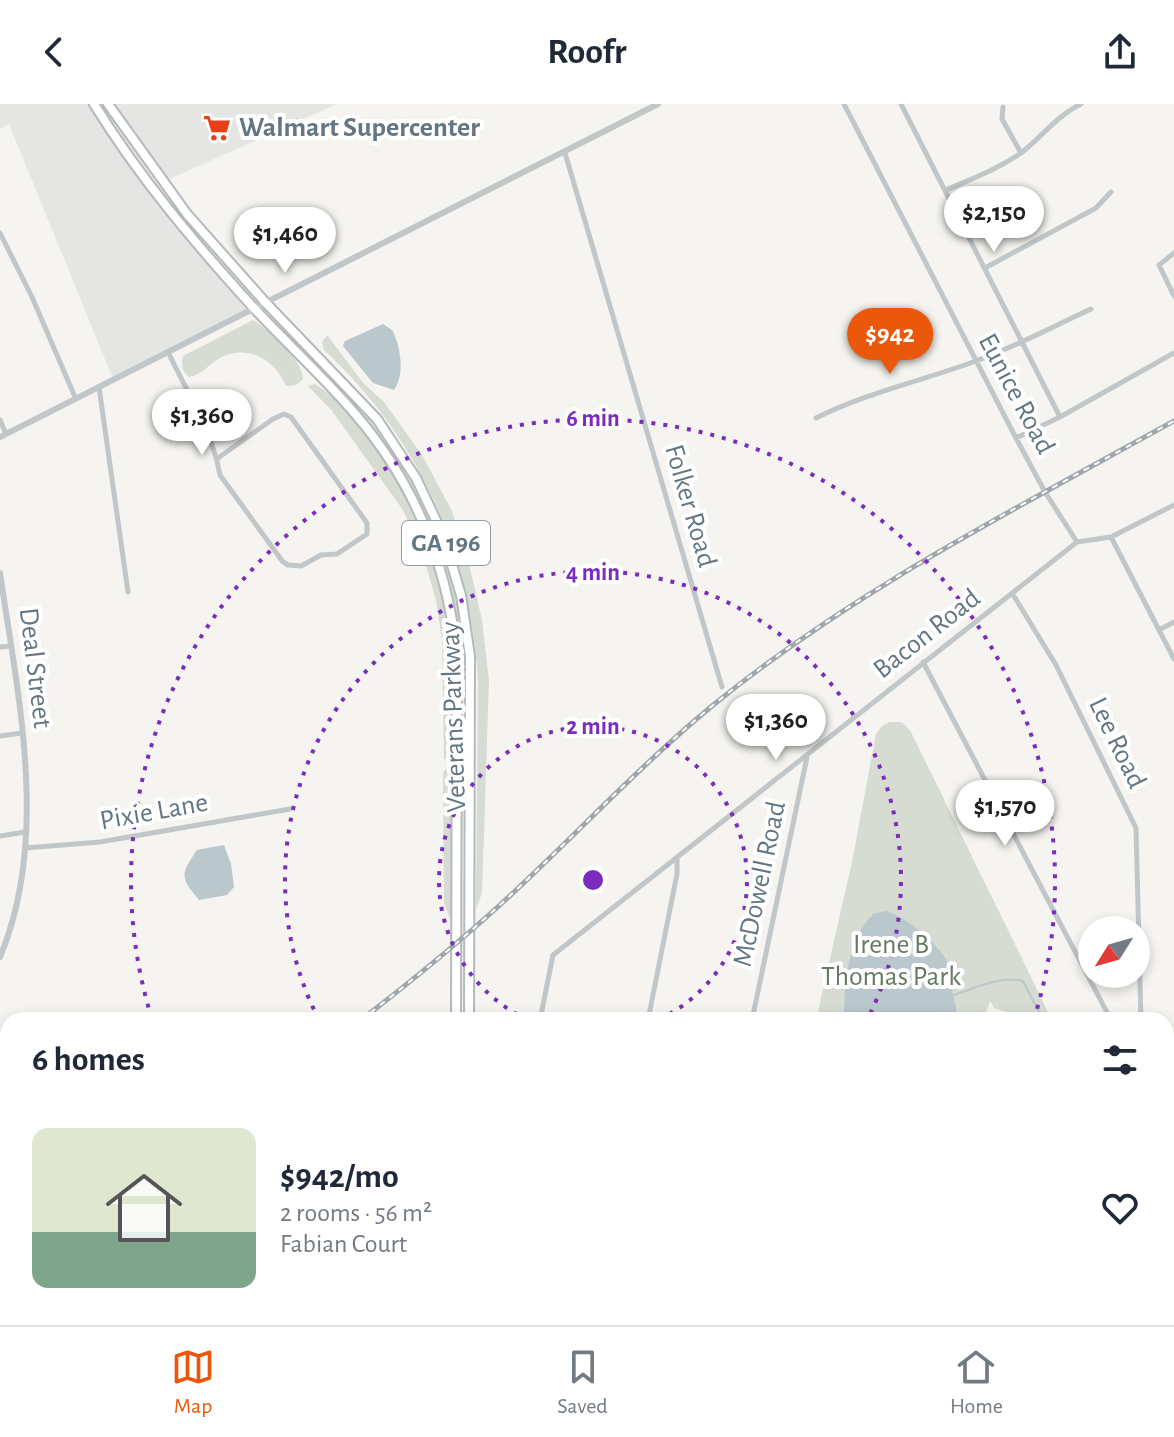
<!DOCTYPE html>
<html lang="en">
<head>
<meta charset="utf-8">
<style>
	body { margin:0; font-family:"Alegreya Sans",sans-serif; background:#f6f6f7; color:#1f2937; height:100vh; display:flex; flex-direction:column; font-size:30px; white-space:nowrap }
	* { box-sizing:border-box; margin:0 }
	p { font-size:26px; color:#747a83 }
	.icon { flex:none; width:44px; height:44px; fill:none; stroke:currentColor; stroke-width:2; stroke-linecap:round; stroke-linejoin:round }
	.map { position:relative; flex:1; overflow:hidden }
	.sheet { position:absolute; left:0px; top:908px; width:1174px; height:314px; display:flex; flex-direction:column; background:#fff; border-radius:24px 24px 0 0; box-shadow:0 4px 12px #0003 }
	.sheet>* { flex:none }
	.needle { width:52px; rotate:233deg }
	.tools { position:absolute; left:1078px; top:812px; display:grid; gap:16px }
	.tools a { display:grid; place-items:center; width:72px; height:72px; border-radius:50%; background:#fff; box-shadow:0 4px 12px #0003; font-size:40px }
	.price { position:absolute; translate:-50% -68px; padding:0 18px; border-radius:28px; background:#fff; color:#222; font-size:26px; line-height:52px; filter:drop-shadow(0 2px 4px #0008) }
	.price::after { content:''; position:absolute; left:50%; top:48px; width:24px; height:18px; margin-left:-12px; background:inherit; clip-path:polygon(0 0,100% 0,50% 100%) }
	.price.selected { background:#ea580c; color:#fff }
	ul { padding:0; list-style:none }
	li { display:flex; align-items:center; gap:24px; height:200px; padding:0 32px }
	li+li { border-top:2px solid #e0e1e3 }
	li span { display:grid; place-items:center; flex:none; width:224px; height:160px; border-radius:16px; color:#555 }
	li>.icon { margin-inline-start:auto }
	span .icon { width:96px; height:96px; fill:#fffc; stroke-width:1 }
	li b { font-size:34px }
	h2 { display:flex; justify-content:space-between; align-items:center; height:96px; padding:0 32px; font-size:34px }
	header { display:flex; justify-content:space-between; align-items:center; height:104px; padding:0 32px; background:#fff; font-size:36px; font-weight:700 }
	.menu { display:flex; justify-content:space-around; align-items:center; height:112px; border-top:2px solid #e0e1e3; background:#fff; font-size:22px; color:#747a83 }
	.menu a { display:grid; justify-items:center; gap:4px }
	.menu .selected { color:#ea580c }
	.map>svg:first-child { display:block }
	.built { fill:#e5e6e4 }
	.green { fill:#d6dcd1 }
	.water { fill:#bac7cc }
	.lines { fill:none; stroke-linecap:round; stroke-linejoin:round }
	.stream { stroke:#bac7cc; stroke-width:2 }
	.secondary-casing { stroke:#b3b9bd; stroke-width:11 }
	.primary-casing { stroke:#b4b9bc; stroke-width:12 }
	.minor { stroke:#c1c6c8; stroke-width:5 }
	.tertiary { stroke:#c1c6c8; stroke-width:6 }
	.secondary { stroke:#fff; stroke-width:7 }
	.primary { stroke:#fff; stroke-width:8 }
	.rail-casing { stroke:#9fa7ac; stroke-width:5 }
	.rail { stroke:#fff; stroke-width:2; stroke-dasharray:6; stroke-linecap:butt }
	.ring { fill:none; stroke:#7b2cbf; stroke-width:4; stroke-dasharray:4 8 }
	.labels { text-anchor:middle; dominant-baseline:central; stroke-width:8; stroke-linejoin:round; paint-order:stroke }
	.shield { fill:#fff; stroke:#919fa8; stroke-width:2 }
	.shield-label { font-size:26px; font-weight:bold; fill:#627683 }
	.poi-label { font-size:28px; font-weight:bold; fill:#627683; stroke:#fff; text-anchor:start }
	.street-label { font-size:28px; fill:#627683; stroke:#fff }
	.park-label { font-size:28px; fill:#677a61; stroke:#fff }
	.centre { fill:#7b2cbf; stroke:#fff; stroke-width:4 }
	.ring-label { font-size:24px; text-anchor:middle; font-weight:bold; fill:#7b2cbf; stroke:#fff; stroke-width:8; stroke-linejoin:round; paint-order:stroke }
</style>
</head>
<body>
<header><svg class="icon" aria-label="back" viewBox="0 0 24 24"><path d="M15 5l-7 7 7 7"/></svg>Roofr<svg class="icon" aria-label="share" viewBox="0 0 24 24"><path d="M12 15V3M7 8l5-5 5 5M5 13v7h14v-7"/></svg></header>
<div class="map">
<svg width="1174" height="1221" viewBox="0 0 1174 1221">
	<rect width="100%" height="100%" fill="#f5f4f0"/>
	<path class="built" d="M0 0H337L163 78 268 197 113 275 9 20 0 25Z
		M378 1214H815L843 1221H377Z"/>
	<path class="green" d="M253 216C268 225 304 258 303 275L296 281 286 282C276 257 249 240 222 253 209 259 204 270 189 273 182 267 181 260 183 252Z
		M327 231 364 280 384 298 422 351 452 407 469 460 482 516 489 577 482 789 476 805 478 574C469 447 419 334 324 246L322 238Z
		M333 277C424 360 465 470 467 591H465C462 565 462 538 457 512 441 422 395 343 332 279Z
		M315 280C340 295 360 322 377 346 420 408 449 481 453 557 454 587 452 618 450 649L444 656 442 536 436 496 423 451 403 406 332 307 308 282Z
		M890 618H902L911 628 1052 916C1032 916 1013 910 994 904L990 897 984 916H816L852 758 876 630 882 622Z
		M446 665 450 670 452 686 451 817 444 799 443 669Z"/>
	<path class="water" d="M383 220 392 226C401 243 405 270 394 286L373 279 343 242 345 237Z
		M224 741 231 760 234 783 227 791 199 796C180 773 180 771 197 746Z
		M886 807C906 812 946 846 951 866 954 875 951 883 953 891 955 901 958 906 956 916H844C844 880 847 837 873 810Z"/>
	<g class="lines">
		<path class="stream" d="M951 892C973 885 1000 871 1023 877L1043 916
			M1166 1161 1174 1177"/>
		<g class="secondary-casing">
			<path id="secondary" d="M452 1221V1214
				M467 1221V1214"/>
		</g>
		<g class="primary-casing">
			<path id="primary" d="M94 0C139 73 193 137 251 201 285 238 323 272 356 311 415 380 448 463 457 553L456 916
				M108 0 187 110 265 198 377 315 416 374 443 431 461 491 470 552 469 916
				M0 1102 8 1104
				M523 1214 553 1221
				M487 1221 500 1214"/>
		</g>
		<path class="minor" d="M844 0 1016 334 1045 388 1077 438
			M901 0 1060 313
			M1003 3 1002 15 1021 49
			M565 49 722 583
			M946 86C971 75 998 65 1021 49 1042 33 1056 12 1081 0
			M0 129 32 193 75 293
			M1174 149 1159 161 1174 192
			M985 164 1096 104 1111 88
			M168 248C187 288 212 326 220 371L283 458 288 461 301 462 321 451 337 450 367 430V419L291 313 284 310 273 315 218 354
			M99 283 128 488
			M816 314C866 289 921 277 973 258 1013 244 1052 223 1091 205
			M0 316 6 330
			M1016 334 1060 313 1174 249
			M1111 433 1174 555
			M1077 438 1111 433 1174 401
			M1012 489 1056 561 1136 724 1141 916
			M1159 526 1174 518
			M0 543 11 542
			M923 558 1111 916
			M0 632 22 629
			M0 732 25 728
			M25 744 100 738 290 705
			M540 916 553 851 1077 438
			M648 916 677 770V755
			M752 916 807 653
			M1166 1030 1174 1049
			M1050 1214 1051 1221
			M188 1221 189 1214
			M579 1221 581 1214
			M688 1221 690 1214
			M781 1221 783 1214
			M864 1221 865 1214
			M963 1221 965 1214"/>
		<path class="tertiary" d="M0 333 658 0
			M0 469C18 592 50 734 0 853"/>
		<use href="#secondary" class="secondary"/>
		<use href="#primary" class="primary"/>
		<g class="rail-casing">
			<path id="rail" d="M361 916C409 879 456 841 501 800 572 735 637 664 712 602 853 487 1015 405 1174 317
				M0 1129 8 1125"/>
		</g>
		<use href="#rail" class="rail"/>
	</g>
	<g class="ring">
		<path d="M528 916A154 154 0 1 1 658 916"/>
		<path d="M319 916A308 308 0 1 1 867 916"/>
		<path d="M152 915A462 462 0 1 1 1034 915"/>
	</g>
	<defs>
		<g id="supermarket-bare" transform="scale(2.16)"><path d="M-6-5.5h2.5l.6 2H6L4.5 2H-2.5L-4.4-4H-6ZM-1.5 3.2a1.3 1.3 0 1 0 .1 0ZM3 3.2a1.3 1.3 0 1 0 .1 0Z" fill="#ed3d17" stroke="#fff" stroke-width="2.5" paint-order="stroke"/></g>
	</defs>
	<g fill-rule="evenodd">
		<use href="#supermarket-bare" x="217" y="24"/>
	</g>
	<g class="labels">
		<rect class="shield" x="402" y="417" width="88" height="44" rx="6"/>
		<g class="shield-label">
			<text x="446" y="439">GA 196</text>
		</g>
		<g class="poi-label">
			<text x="239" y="24">Walmart Supercenter</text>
		</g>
		<g class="street-label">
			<text transform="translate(1016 290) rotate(62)">Eunice Road</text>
			<text transform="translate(690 402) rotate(74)">Folker Road</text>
			<text transform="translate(927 530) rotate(-38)">Bacon Road</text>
			<text transform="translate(35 564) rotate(83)">Deal Street</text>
			<text transform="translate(454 613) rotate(-92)">Veterans Parkway</text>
			<text transform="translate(1117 639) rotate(64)">Lee Road</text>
			<text transform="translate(154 708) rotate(-10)">Pixie Lane</text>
			<text transform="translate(760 780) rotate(-78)">McDowell Road</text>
		</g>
		<g class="park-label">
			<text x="891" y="841">Irene B<tspan x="891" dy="32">Thomas Park</tspan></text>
		</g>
	</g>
	<circle cx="593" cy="776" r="12" class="centre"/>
	<g class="ring-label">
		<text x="593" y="322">6 min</text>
		<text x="593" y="476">4 min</text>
		<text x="593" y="630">2 min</text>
	</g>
</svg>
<div class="tools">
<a><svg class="needle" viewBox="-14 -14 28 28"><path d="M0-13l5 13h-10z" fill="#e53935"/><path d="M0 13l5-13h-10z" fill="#747a83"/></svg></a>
</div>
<b class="price" style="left:994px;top:150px">$2,150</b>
<b class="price" style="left:285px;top:171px">$1,460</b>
<b class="price selected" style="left:890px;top:272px">$942</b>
<b class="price" style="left:202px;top:353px">$1,360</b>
<b class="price" style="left:776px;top:658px">$1,360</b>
<b class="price" style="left:1005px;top:744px">$1,570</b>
<section class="sheet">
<h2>6 homes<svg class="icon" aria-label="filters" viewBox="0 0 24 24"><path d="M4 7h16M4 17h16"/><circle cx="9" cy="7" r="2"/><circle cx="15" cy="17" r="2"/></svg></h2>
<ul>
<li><span style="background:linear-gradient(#dfe7d0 65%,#7fa58c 0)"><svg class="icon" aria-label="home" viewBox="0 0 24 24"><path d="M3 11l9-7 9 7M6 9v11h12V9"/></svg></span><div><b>$942/mo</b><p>2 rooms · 56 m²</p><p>Fabian Court</p></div><svg class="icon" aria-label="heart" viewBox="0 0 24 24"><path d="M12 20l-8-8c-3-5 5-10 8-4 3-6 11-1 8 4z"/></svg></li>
</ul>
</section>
</div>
<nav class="menu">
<a class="selected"><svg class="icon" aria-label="map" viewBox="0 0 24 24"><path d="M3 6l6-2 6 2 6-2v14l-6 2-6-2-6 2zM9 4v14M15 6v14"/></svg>Map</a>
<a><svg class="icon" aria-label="saved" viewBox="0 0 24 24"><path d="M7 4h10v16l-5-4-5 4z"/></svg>Saved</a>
<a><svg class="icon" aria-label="home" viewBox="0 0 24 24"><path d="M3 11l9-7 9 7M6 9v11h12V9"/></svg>Home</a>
</nav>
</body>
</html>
